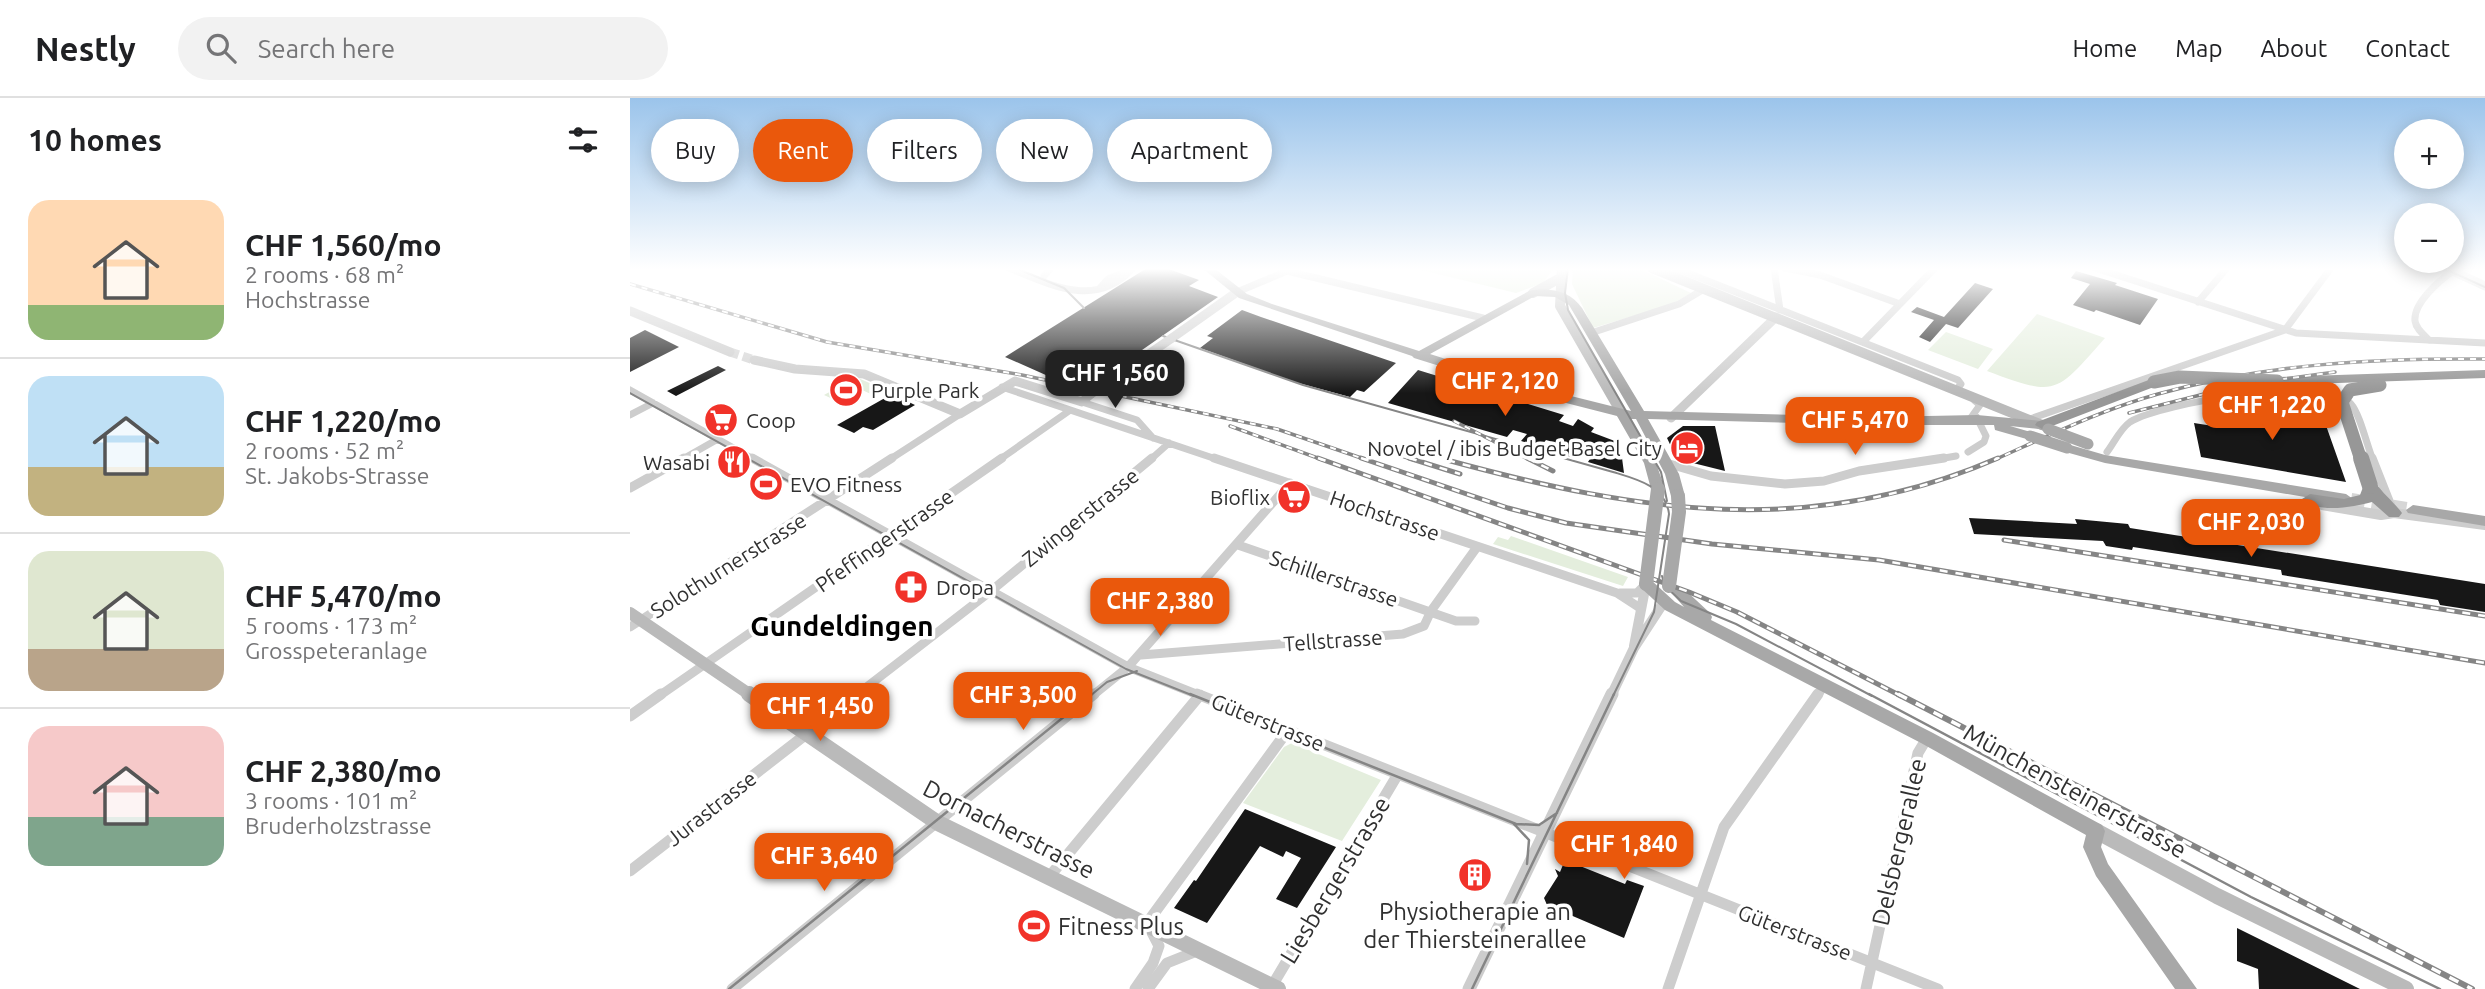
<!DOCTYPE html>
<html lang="en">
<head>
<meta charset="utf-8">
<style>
	body { margin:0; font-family:Ubuntu,sans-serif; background:#f2f2f2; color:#202124; height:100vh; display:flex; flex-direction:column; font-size:26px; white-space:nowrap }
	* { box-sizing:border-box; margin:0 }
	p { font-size:23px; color:#757577 }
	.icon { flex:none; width:38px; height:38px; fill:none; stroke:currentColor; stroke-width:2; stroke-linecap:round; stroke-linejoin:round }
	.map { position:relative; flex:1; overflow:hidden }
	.details { display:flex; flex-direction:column; background:#fff; width:630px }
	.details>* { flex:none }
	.top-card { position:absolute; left:21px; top:21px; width:665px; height:63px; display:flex; gap:14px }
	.controls { position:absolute; left:1764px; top:21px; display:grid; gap:14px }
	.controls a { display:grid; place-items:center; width:70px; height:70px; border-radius:50%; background:#fff; box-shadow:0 4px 18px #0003; font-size:35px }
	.price { position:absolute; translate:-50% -60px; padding:0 16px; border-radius:14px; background:#ea580c; color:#fff; font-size:23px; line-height:46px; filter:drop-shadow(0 2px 4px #0008) }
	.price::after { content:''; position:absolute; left:50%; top:42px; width:21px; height:16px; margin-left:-10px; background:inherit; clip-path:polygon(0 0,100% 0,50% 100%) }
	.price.on { background:#222; color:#fff }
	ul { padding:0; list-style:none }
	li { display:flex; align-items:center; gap:21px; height:175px; padding:0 28px }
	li+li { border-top:2px solid #e0e0e0 }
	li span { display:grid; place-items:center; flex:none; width:196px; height:140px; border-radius:21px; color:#555 }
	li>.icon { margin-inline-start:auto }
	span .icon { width:84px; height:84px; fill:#fffc; stroke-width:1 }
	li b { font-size:30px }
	h2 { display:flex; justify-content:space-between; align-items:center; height:84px; padding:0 28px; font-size:30px }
	.pill { padding:0 24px; border-radius:32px; background:#fff; box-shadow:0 4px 18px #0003; font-size:24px; line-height:63px }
	.pill.on { background:#ea580c; color:#fff }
	header { display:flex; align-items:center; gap:42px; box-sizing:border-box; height:98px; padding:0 35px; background:#fff; border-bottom:2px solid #e0e0e0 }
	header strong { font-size:33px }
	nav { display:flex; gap:38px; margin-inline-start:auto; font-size:24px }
	.search { width:490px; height:63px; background:#f2f2f2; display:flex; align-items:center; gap:18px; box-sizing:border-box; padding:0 24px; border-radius:38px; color:#757577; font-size:26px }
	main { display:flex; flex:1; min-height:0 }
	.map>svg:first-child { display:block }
	.green { fill:#e4eedd }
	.building { fill:#171717 }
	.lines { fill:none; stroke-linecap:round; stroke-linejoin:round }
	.tertiary-tunnel { stroke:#d6d6d6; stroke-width:9; stroke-dasharray:9 4.5; stroke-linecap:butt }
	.primary-tunnel { stroke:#d6d6d6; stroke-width:14; stroke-dasharray:14 7; stroke-linecap:butt }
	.minor-far2 { stroke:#cdcdcd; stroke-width:7 }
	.minor-far1 { stroke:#cdcdcd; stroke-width:9 }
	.minor { stroke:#cdcdcd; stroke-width:11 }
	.tertiary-far2 { stroke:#cdcdcd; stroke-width:9 }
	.tertiary-far1 { stroke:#cdcdcd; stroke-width:10 }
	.tertiary { stroke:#cdcdcd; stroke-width:13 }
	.secondary-far2 { stroke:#bababa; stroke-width:10 }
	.secondary-far1 { stroke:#bababa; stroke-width:12 }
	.secondary { stroke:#bababa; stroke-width:16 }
	.primary { fill:#a8a8a8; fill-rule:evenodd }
	.motorway { fill:#979797; fill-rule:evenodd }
	.tram-far1 { stroke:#858585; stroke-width:2 }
	.tram { stroke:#858585; stroke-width:2.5 }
	.rail-far2-casing { stroke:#858585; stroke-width:3.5 }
	.rail-far1-casing { stroke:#858585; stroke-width:5 }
	.rail-casing { stroke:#858585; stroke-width:6 }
	.rail-far2 { stroke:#fff; stroke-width:2; stroke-dasharray:6; stroke-linecap:butt }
	.rail-far1 { stroke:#fff; stroke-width:2.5; stroke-dasharray:8; stroke-linecap:butt }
	.rail { stroke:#fff; stroke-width:3.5; stroke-dasharray:10; stroke-linecap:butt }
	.tertiary-bridge { stroke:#cdcdcd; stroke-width:9 }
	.primary-bridge-far1 { stroke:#a8a8a8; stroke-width:11 }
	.primary-bridge { stroke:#a8a8a8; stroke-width:14 }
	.motorway-bridge-far1 { stroke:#979797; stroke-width:13 }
	.motorway-bridge { stroke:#979797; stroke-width:16 }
	.labels { text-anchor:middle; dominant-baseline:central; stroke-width:7; stroke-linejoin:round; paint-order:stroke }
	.poi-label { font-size:21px; fill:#303030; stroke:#fff; text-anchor:start }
	.street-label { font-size:21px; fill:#303030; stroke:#fff }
	.near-street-label { font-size:24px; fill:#303030; stroke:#fff }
	.near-poi-label { font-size:24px; fill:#303030; stroke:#fff }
	.district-label { font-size:28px; font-weight:bold; fill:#000; stroke:#fff }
</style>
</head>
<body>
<header>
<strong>Nestly</strong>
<div class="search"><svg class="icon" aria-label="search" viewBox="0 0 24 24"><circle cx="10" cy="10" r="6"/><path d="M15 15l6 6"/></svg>Search here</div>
<nav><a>Home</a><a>Map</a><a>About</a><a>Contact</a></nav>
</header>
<main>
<section class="details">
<h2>10 homes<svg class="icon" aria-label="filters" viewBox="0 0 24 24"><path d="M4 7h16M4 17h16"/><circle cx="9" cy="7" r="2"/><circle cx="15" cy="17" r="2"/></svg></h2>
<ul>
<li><span style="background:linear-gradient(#ffd9b3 75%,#8fb573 0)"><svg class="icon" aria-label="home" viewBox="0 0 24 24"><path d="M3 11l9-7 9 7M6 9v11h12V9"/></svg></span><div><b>CHF 1,560/mo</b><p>2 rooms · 68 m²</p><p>Hochstrasse</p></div></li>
<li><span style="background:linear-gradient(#bfe0f5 65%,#c2b280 0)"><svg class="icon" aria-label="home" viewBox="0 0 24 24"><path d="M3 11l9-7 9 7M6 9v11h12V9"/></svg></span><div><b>CHF 1,220/mo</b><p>2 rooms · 52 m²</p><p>St. Jakobs-Strasse</p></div></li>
<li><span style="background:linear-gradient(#dfe7d0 70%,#b9a48a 0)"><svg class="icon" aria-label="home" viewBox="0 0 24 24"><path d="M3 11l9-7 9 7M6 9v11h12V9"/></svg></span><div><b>CHF 5,470/mo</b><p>5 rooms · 173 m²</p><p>Grosspeteranlage</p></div></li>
<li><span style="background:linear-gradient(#f6c9c9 65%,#7fa58c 0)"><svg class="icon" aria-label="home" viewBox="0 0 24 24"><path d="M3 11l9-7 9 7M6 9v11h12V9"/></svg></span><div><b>CHF 2,380/mo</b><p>3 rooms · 101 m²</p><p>Bruderholzstrasse</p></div></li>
</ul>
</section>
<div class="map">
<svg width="1855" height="891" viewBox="0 0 1855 891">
	<rect width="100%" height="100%" fill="#fff"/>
	<path class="green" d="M783 170H924L913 185 886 195Z
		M943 170H1008L1061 195 1040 207 963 230 942 186Z
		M1407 216 1475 240C1426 295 1428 300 1357 273Z
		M1316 234 1363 251 1348 271 1298 252Z
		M226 279 255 292 245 298 230 291 209 304 194 297Z
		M881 438 998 479 993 488 863 446 868 439 878 442Z
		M662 645 751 682 712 743 613 705 654 649Z"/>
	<path class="building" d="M517 170H536L569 182 559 188 588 199 459 289 433 278 427 282 375 259Z
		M1446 173 1487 185 1485 187 1528 201 1510 227 1466 212 1464 214 1443 207 1460 186 1441 180Z
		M1345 185 1363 191 1328 230 1316 226 1300 244 1289 239 1304 222 1281 214 1287 209 1314 219Z
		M612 212 631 219 766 265 734 294 727 292 720 299 661 283 570 250 583 240 577 238Z
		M15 232 49 249 0 274V240Z
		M88 268 96 272 46 298 37 293Z
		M788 272 934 317 929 323 943 328 948 321 964 330 961 334 990 345 994 375 958 364 963 356 949 352 943 360 924 354 930 346 916 342 910 349 891 343 897 336 883 332 877 339 758 305Z
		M262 296 285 307 243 332 233 329 224 335 207 327Z
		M1629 309 1693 319 1716 384 1571 359 1564 325 1583 328 1581 321Z
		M1053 328H1085L1095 373 1047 361 1037 340Z
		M1339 420 1447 426 1445 421 1498 426 1500 430 1855 486V514L1810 507 1808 502 1652 477 1651 472 1503 449 1502 452 1476 448 1473 443 1344 436Z
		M615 711 706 749 667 810 646 801 671 760 656 753 653 759 630 748 577 825 544 810 564 782 566 783Z
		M935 762 995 786 997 782 1014 788 994 840 917 807 914 800 928 778 925 771 930 774Z
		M837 764 861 774 852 791 828 781Z
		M1607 830 1730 891H1629L1628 871 1607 863Z"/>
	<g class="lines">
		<path class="tertiary-tunnel" d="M100 254 124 262"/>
		<path class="primary-tunnel" d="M1721 402 1783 412"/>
		<path class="minor-far2" d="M379 170C421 187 466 211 502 171
			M1045 170 1328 282 1331 286 1327 291
			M1144 170 1150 212
			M1155 170 1190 177 1270 206
			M1465 170 1666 235 1855 245
			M657 173 853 220
			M414 178 421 170
			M469 191 478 181 502 171
			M607 194 662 171
			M1568 204 1597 170
			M961 235 1049 206 1074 191
			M1799 242C1794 237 1786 231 1785 223 1783 205 1810 182 1823 173
			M1233 244 1305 170
			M372 289 589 362
			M0 292 125 362
			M452 304 507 322 523 340
			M0 317 23 305
			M1340 321 1350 307 1344 302
			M1400 321 1655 232 1701 170
			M1338 354 1354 344 1356 338 1346 318
			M1477 354C1484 345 1490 331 1500 324 1531 305 1696 276 1721 306 1730 316 1737 348 1743 362
			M51 362 88 341
			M259 362 330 316
			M369 362 439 313
			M520 362 539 345
			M1303 362 1326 358"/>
		<path class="minor-far1" d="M122 360 498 569 571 598
			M584 360 987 495 1010 510
			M1742 360 1761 408
			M1036 365 1081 378 1155 386 1194 383 1229 373 1314 360
			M0 390 54 360
			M608 447 826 523H845
			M990 495H1007L1016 486
			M0 529 262 360
			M511 557 773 536 794 528 801 513 847 449
			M29 598 372 360
			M225 598 361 493 522 360
			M462 598 498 569 660 385
			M1187 598 1194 588"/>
		<path class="minor" d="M567 596 1308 891
			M0 618 31 596
			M0 773 228 596
			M419 779 570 597
			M642 888 768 676
			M102 891 464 596
			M505 891 523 865 529 848 517 825 658 632
			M518 891 537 865 567 853
			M1038 891 1094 729 1188 596
			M1236 891 1288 655 1297 640"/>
		<path class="tertiary-far2" d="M1816 170 1855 188
			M0 213 100 254
			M542 240 607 194
			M124 262 165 271 234 276 330 316 385 283 452 304 461 296
			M1041 320 1146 219"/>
		<path class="tertiary-far1" d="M1692 407 1751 417 1764 415 1855 427
			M1004 548 1016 486
			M981 598 1004 550 1034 504"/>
		<path class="tertiary" d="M839 891 982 596"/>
		<path class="secondary-far2" d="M932 170 930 208 992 316
			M1022 170 1412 327
			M903 195 930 180"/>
		<path class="secondary-far1" d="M0 515 122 598"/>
		<path class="secondary" d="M119 596 308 725 648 891
			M1466 733 1587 798 1776 891"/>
		<path class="primary" d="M572 170H584L617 196 642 206 789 253 899 193C920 189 940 193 952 210L1014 313 1248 319 1347 317 1412 323 1424 331 1418 335 1409 331 1380 328 1404 335 1406 338 1400 342 1365 332 1364 327H1248L1018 321 1049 376 1055 398 1048 403 1041 398 1035 376 1006 321H1001L1026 365 1035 391 1033 394H1023L1021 391 1014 365 987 318 893 294 784 260 782 258 609 200ZM905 198 925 199 939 207 1001 313 901 288 800 256Z
			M1437 346 1475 357 1716 396 1723 401 1716 406 1475 365 1432 353 1431 350Z
			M1783 407 1855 418V428L1778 415 1776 412Z
			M1016 481 1021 482 1045 504 1054 509 1040 493 1042 489H1052L1080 515 1082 519 1081 522 1303 635 1472 727 1475 733 1471 749 1478 766 1567 891H1545L1466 778 1453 749 1456 737 1291 645 1035 512 1011 490 1009 486 1011 482Z"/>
		<path class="motorway" d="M1855 272V280L1647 287 1640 283 1647 279Z
			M1524 280 1531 284 1529 287 1417 330 1412 331 1405 327 1407 324Z
			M1740 383 1745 384C1753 396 1764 404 1772 415L1769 419H1759L1742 404C1725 409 1686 416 1672 401L1680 396 1714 401 1730 397 1735 384Z"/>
		<path class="tram-far1" d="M385 170 434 190 454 210
			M938 170 935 195 938 212 1031 374 1037 403
			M1813 170 1855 189
			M533 238 673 287 983 374C1006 381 1036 388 1039 416L1024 514 983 598
			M0 295 496 571 564 598
			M1032 478 1035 488 1051 503 1106 526 1242 598
			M460 598 477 584 507 573"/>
		<path class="tram" d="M560 596 886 726 909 727 927 715
			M1239 596 1621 799 1810 891
			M883 725 899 742 897 766
			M99 891 462 596
			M842 891 984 596"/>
		<g class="rail-far2-casing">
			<path id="rail-far2" d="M0 186 197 244 392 277 647 331 737 362
				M1499 315 1610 287 1705 274
				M824 323 900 362
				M600 328 693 362
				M738 347 784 362
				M1364 362C1418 338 1471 312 1528 296 1635 266 1744 260 1855 261"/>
		</g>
		<g class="rail-far1-casing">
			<path id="rail-far1" d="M688 360 1059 494 1107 514 1271 598
				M731 360 878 410 936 425 1082 446 1249 462 1855 565
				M779 360 830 376
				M897 360 923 373
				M817 362C1008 414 1180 442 1368 360
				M1374 442 1855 518"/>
		</g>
		<g class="rail-casing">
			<path id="rail" d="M1268 596 1842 891"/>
		</g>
		<use href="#rail-far2" class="rail-far2"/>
		<use href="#rail-far1" class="rail-far1"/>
		<use href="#rail" class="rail"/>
		<path class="tertiary-bridge" d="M461 296 542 240"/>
		<path class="primary-bridge-far1" d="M1418 331 1458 346
			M1400 338 1437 350"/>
		<path class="primary-bridge" d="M1016 486 1028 391
			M1039 488 1049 414 1048 398"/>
		<path class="motorway-bridge-far1" d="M1524 284 1550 279 1647 283
			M1731 362 1712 304 1720 292 1750 287"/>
		<path class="motorway-bridge" d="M1731 360 1740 388"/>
	</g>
	<linearGradient id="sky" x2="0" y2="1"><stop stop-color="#9bc4eb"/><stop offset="0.58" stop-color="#fff"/><stop offset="1" stop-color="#fff" stop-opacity="0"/></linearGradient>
	<rect width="1855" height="295" fill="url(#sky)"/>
	<defs>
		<g id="stadium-disc" transform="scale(1.75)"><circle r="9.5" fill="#f13229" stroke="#fff"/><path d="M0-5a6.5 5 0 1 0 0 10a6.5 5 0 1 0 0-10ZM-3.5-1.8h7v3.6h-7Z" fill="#fff"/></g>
		<g id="supermarket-disc" transform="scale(1.75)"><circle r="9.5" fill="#f13229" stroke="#fff"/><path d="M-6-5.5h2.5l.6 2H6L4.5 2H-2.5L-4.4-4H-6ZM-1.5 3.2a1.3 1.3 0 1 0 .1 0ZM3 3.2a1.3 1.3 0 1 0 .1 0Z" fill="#fff"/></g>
		<g id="hotel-disc" transform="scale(1.75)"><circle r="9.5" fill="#f13229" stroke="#fff"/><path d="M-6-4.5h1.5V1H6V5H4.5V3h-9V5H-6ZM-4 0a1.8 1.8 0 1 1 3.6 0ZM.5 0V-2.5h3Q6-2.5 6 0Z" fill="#fff"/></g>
		<g id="restaurant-disc" transform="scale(1.75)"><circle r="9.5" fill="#f13229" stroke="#fff"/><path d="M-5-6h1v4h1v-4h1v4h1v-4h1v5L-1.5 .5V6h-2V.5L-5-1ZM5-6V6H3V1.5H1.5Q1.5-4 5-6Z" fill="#fff"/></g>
		<g id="pharmacy-disc" transform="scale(1.75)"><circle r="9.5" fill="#f13229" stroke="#fff"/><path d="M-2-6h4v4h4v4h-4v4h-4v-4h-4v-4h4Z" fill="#fff"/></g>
		<g id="building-disc" transform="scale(1.75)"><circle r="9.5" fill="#f13229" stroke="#fff"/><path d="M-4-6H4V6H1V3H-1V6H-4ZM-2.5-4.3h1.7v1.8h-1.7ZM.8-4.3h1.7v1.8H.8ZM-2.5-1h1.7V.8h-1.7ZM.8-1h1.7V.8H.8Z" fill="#fff"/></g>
	</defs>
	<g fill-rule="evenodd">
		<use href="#stadium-disc" x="216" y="292"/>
		<use href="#supermarket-disc" x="91" y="322"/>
		<use href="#hotel-disc" x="1057" y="350"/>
		<use href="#restaurant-disc" x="104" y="364"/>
		<use href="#stadium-disc" x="136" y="386"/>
		<use href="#supermarket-disc" x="664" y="399"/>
		<use href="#pharmacy-disc" x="281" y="489"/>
		<use href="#building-disc" x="845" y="777"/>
		<use href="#stadium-disc" x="404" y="828"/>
	</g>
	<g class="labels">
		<g class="poi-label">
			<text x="241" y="292">Purple Park</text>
			<text x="116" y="322">Coop</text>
			<text x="1032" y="350" text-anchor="end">Novotel / ibis Budget Basel City</text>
			<text x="80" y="364" text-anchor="end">Wasabi</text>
			<text x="160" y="386">EVO Fitness</text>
			<text x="640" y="399" text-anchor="end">Bioflix</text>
			<text x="306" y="489">Dropa</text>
		</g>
		<g class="street-label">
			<text transform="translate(755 417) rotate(19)">Hochstrasse</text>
			<text transform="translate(450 419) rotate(-39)">Zwingerstrasse</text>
			<text transform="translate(254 442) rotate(-35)">Pfeffingerstrasse</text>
			<text transform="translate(98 467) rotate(-32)">Solothurnerstrasse</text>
			<text transform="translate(704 480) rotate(19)">Schillerstrasse</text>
			<text transform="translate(703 542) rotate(-4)">Tellstrasse</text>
			<text transform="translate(638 624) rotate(22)">Güterstrasse</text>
			<text transform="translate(81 710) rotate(-38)">Jurastrasse</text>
			<text transform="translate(1165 834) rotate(21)">Güterstrasse</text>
		</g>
		<g class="near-street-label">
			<text transform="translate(1445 693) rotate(29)">Münchensteinerstrasse</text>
			<text transform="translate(379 731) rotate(27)">Dornacherstrasse</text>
			<text transform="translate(1269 744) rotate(-77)">Delsbergerallee</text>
			<text transform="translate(705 782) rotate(-59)">Liesbergerstrasse</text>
		</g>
		<g class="near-poi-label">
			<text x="845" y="813">Physiotherapie an<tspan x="845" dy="28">der Thiersteinerallee</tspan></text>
			<text x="428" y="828" text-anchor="start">Fitness Plus</text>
		</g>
		<g class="district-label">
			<text x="212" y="527">Gundeldingen</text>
		</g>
	</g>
</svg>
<div class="controls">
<a>+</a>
<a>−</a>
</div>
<b class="price on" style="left:485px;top:312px">CHF 1,560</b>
<b class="price" style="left:875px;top:320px">CHF 2,120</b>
<b class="price" style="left:1642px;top:344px">CHF 1,220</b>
<b class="price" style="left:1225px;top:359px">CHF 5,470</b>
<b class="price" style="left:1621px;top:461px">CHF 2,030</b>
<b class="price" style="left:530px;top:540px">CHF 2,380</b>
<b class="price" style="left:393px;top:634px">CHF 3,500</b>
<b class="price" style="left:190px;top:645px">CHF 1,450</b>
<b class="price" style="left:994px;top:783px">CHF 1,840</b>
<b class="price" style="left:194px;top:795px">CHF 3,640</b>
<div class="top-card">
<a class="pill">Buy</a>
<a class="pill on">Rent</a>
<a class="pill">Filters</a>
<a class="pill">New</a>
<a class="pill">Apartment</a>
</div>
</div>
</main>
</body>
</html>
